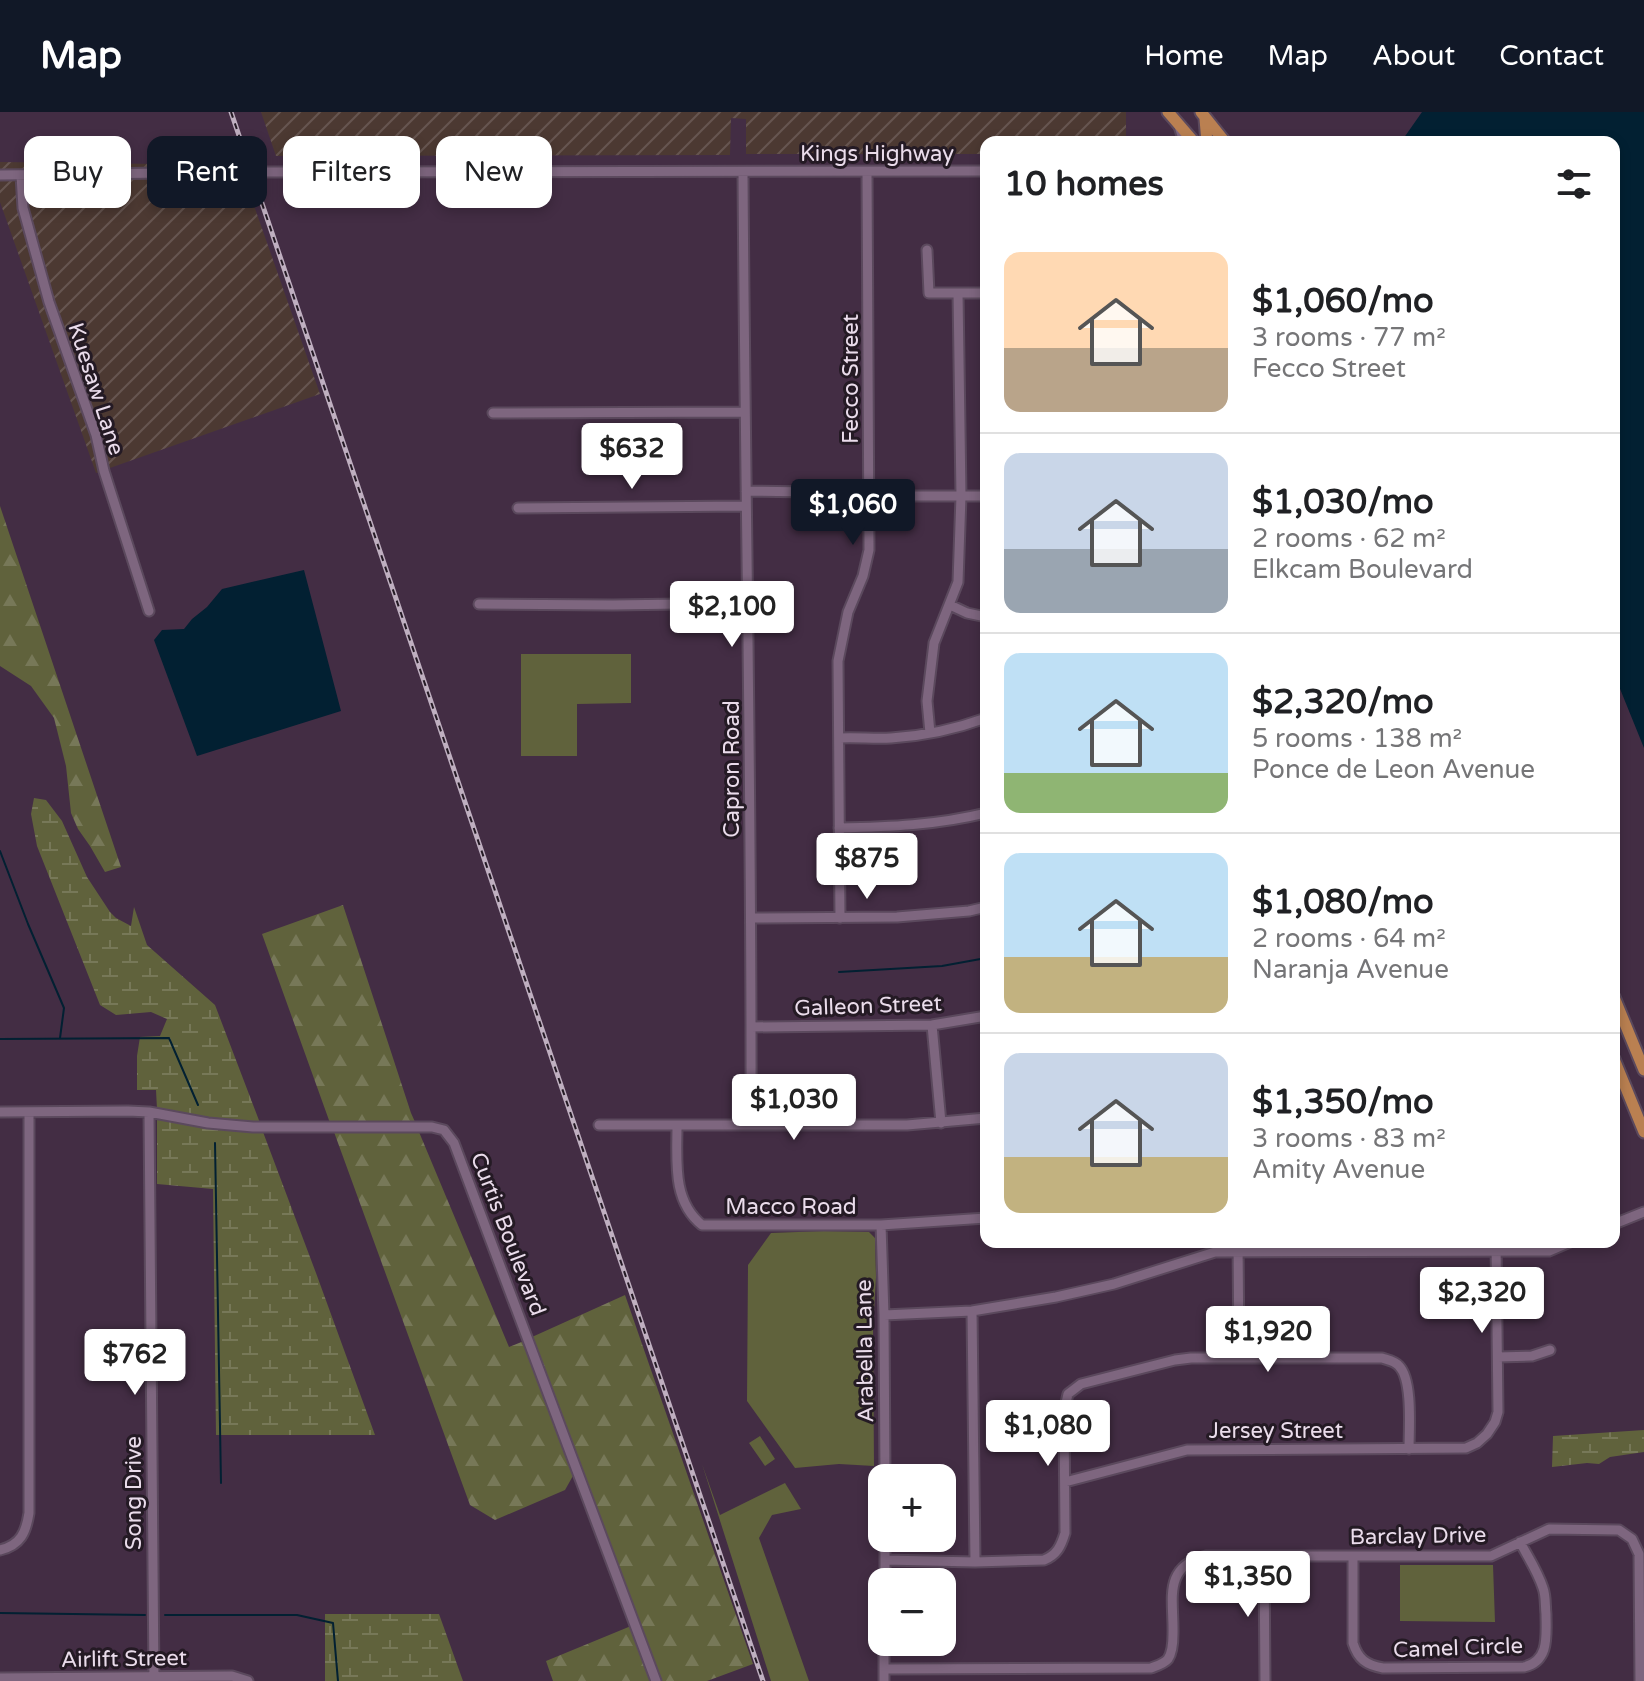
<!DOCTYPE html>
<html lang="en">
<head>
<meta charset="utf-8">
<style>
	body { margin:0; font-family:"Varela Round",sans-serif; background:#f2f2f2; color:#202124; height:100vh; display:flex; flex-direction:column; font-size:30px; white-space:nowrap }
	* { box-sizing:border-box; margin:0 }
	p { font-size:26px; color:#757577 }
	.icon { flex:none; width:44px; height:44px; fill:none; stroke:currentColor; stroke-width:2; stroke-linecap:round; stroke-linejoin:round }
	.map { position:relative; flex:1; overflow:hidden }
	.details { position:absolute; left:980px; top:24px; width:640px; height:1112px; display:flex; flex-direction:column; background:#fff; border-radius:16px; box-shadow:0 4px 12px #0003 }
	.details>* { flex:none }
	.top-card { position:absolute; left:24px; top:24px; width:760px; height:72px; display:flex; gap:16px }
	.fabs { position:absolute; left:868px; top:1352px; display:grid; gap:16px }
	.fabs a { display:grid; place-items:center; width:88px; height:88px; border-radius:16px; background:#fff; box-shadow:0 4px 12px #0003; font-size:40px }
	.price { position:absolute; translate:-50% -68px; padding:0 18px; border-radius:8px; background:#fff; color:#222; font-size:26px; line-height:52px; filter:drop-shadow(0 2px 4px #0008) }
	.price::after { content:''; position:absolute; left:50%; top:48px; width:24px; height:18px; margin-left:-12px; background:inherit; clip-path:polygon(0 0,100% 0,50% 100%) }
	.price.active { background:#111827; color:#fff }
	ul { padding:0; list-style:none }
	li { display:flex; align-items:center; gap:24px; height:200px; padding:0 24px }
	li+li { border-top:2px solid #e0e0e0 }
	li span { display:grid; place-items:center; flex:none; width:224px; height:160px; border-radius:16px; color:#555 }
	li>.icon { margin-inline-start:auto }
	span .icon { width:96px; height:96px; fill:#fffc; stroke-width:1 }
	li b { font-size:34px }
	h2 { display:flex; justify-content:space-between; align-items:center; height:96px; padding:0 24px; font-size:34px }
	.pill { padding:0 28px; border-radius:16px; background:#fff; box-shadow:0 4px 12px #0003; font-size:28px; line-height:72px }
	.pill.active { background:#111827; color:#fff }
	header { display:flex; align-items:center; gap:48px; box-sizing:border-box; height:112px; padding:0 40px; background:#111827; color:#fff }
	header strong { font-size:38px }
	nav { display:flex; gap:44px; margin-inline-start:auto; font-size:28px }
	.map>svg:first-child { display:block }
	.industrial { fill:url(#industrial-furrows) }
	.green { fill:#60623c }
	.forest { fill:url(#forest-firs) }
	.wetland { fill:url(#wetland-marsh) }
	.water { fill:#022032 }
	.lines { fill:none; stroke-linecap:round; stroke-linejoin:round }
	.stream { stroke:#022032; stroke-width:2 }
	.minor-casing { stroke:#5b495d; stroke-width:13 }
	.major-casing { stroke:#5b495d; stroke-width:15 }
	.minor { stroke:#7e667f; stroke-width:9 }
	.major { stroke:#ba8051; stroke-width:11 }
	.rail-casing { stroke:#bfafc0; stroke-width:5 }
	.rail { stroke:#241a24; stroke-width:2; stroke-dasharray:6; stroke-linecap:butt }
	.labels { text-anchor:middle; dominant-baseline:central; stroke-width:6; stroke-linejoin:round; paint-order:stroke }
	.street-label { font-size:22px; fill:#eadceb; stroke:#241a24 }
</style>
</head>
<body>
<header>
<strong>Map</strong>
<nav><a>Home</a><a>Map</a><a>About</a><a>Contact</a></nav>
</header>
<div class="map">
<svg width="1644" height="1569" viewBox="0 0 1644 1569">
	<defs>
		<pattern id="industrial-furrows" width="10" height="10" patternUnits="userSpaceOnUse" patternTransform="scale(2)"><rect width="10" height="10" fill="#4c3932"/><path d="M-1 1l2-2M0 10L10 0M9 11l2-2" fill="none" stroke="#665550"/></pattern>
		<pattern id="forest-firs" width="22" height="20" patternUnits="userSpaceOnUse" patternTransform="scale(2)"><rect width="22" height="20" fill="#60623c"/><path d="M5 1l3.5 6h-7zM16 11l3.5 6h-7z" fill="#777858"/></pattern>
		<pattern id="wetland-marsh" width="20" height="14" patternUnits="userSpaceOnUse" patternTransform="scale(2)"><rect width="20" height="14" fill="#60623c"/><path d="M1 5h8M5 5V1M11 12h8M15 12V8" fill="none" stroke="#777858"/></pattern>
	</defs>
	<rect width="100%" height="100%" fill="#432d44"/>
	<path class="industrial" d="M261 0H1126V30H986V42H746V7L731 6 730 43 276 44Z
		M0 50 240 53V56L0 58Z
		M244 65 320 282 107 357 53 189 27 95 25 67Z
		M0 67H17L19 98 45 192 92 324 100 360 96 361 0 90Z"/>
	<path class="green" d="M521 542H631V591L577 592V644H521Z
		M824 1119 869 1120 875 1126 876 1165 873 1216 874 1354 839 1352 795 1356 747 1289 748 1153 771 1121Z
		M760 1324 775 1347 765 1354 749 1331Z
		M702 1352 720 1403 785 1371 801 1397 772 1403 759 1426 809 1569H771Z
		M1400 1453H1493L1495 1510 1400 1509Z"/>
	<path class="forest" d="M0 394 121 755 105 760 90 734 78 717 71 701 66 654 54 606 31 574 0 554Z
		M343 793 411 1001 415 1010 330 1011 262 822Z
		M334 1020H419L509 1235 524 1229 574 1362 565 1378 495 1408 470 1393Z
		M625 1183 753 1552 707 1569H661L532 1225Z
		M631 1514 652 1569H553L546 1549Z"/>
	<path class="wetland" d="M34 686 46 688 62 709 87 765 110 800 116 806 131 814 134 795 147 833 215 893 260 1011 209 1007 157 997 156 978H137V944L140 925 160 924 167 907 151 900 116 903 100 893 37 734 31 702Z
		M157 1006 208 1016 263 1020 316 1161 375 1323H216L213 1077 157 1072Z
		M1644 1318V1340L1610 1345 1599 1352 1587 1351 1552 1355 1553 1324Z
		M325 1502H439L463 1569H325Z"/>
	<path class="water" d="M1422 0H1644V636L1614 562V30H1401Z
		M304 458 341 599 197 644 154 528 162 518 184 517 192 507 207 495 222 477Z"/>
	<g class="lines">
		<path class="stream" d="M0 739 28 812 64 896 60 926
			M839 860 942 854 986 846
			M0 927 169 926 198 993
			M215 1031 221 1371
			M0 1501 145 1503
			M165 1503H297L333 1511 338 1569"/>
		<g class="minor-casing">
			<path id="minor" d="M1179 14 1184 30
				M743 60C745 378 752 695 751 1013
				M0 63 251 60 986 59
				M21 63 23 96 49 190 96 323 104 359 149 499
				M927 138 929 181H986
				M493 301 744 300
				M746 379 870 381 881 384H986
				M518 396 746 394
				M479 492 613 493 748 491
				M950 493 967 501 986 505
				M930 621 927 589 934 531 958 470 961 384 958 181
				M839 626C857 625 874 627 891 626 924 624 956 617 986 606
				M839 716C889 715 937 713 986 701
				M751 806 897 805 969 799 986 795
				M840 806 838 549 848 500 863 464 869 438 867 60
				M932 913 941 1011
				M751 915 932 913 986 904
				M0 1000 128 999 149 1000 208 1011 253 1015H432L444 1018 454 1031 656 1569
				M149 1000 154 1569
				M599 1013H907L986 1006
				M677 1014C677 1049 672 1089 702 1113H881L986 1106
				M1614 1112 1644 1100
				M881 1113 884 1203 885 1366
				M1238 1130 1239 1245
				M972 1199 975 1450
				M884 1203 972 1199 1056 1185 1114 1172 1215 1140 1549 1139 1570 1130
				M1498 1245 1532 1244 1550 1238
				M1065 1370 1187 1338 1466 1336 1477 1331 1487 1322 1495 1310 1498 1300 1496 1130
				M0 1438C21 1433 26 1420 29 1401V1000
				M1353 1444V1531C1358 1547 1366 1553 1383 1556L1524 1555C1550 1549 1546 1523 1546 1502 1545 1494 1546 1484 1543 1476 1538 1460 1528 1445 1520 1430
				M1264 1445 1265 1569
				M885 1448 975 1450 1044 1448C1057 1443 1061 1434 1065 1421L1064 1300 1068 1282 1081 1272 1175 1248 1191 1246H1382C1388 1248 1395 1249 1399 1254 1413 1268 1409 1318 1409 1337
				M885 1470V1426
				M884 1557 1151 1556C1156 1554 1164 1552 1168 1547 1172 1541 1173 1530 1173 1522 1174 1488 1162 1455 1206 1444H1491L1549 1417 1619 1418 1632 1427 1639 1442 1640 1569
				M0 1566 232 1564 248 1569
				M884 1569V1530"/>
		</g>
		<g class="major-casing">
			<path id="major" d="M1168 0 1194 30
				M1201 0 1225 30
				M1205 7 1207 30
				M1614 885 1644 958
				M1614 947 1644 1020"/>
		</g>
		<use href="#minor" class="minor"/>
		<use href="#major" class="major"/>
		<g class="rail-casing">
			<path id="rail" d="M231 0 763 1569"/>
		</g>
		<use href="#rail" class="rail"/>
	</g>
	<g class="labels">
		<g class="street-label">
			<text x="877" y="42">Kings Highway</text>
			<text transform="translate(851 267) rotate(-90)">Fecco Street</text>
			<text transform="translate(96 277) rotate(72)">Kuesaw Lane</text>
			<text transform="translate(732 657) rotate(-90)">Capron Road</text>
			<text transform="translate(868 894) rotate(-2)">Galleon Street</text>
			<text x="791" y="1095">Macco Road</text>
			<text transform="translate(508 1122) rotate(69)">Curtis Boulevard</text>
			<text transform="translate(865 1239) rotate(-91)">Arabella Lane</text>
			<text x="1276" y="1319">Jersey Street</text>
			<text transform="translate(134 1381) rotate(-90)">Song Drive</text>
			<text transform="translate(1418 1424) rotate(-1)">Barclay Drive</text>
			<text transform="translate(1458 1536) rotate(-2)">Camel Circle</text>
			<text transform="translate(124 1547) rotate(-1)">Airlift Street</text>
		</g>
	</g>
</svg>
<div class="fabs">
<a>+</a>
<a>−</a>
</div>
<b class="price" style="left:632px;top:379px">$632</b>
<b class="price active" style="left:853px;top:435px">$1,060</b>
<b class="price" style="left:732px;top:537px">$2,100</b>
<b class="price" style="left:867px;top:789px">$875</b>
<b class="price" style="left:794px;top:1030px">$1,030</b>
<b class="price" style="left:1482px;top:1223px">$2,320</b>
<b class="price" style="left:1268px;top:1262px">$1,920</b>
<b class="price" style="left:135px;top:1285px">$762</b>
<b class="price" style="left:1048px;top:1356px">$1,080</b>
<b class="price" style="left:1248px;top:1507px">$1,350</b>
<div class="top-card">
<a class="pill">Buy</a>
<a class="pill active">Rent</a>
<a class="pill">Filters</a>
<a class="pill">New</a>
</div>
<section class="details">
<h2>10 homes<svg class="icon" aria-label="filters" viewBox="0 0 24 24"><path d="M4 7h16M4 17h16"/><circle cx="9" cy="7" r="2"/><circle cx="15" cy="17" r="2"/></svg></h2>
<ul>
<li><span style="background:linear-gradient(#ffd9b3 60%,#b9a48a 0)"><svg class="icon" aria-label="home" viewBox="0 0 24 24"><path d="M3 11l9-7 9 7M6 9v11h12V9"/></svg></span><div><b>$1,060/mo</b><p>3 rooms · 77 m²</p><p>Fecco Street</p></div></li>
<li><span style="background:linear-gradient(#c9d6e8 60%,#9aa5b1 0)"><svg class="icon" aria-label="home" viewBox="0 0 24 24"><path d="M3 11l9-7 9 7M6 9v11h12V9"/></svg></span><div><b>$1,030/mo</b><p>2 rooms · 62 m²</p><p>Elkcam Boulevard</p></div></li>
<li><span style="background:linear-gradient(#bfe0f5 75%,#8fb573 0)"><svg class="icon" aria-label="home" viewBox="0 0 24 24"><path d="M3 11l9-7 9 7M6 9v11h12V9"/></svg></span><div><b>$2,320/mo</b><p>5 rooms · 138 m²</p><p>Ponce de Leon Avenue</p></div></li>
<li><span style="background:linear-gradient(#bfe0f5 65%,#c2b280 0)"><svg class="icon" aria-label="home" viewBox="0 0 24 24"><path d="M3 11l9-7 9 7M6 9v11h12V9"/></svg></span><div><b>$1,080/mo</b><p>2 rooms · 64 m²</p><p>Naranja Avenue</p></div></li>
<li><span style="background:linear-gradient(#c9d6e8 65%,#c2b280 0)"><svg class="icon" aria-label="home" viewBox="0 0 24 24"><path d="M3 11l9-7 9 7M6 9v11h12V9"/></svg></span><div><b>$1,350/mo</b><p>3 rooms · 83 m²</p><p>Amity Avenue</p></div></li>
</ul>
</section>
</div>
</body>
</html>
